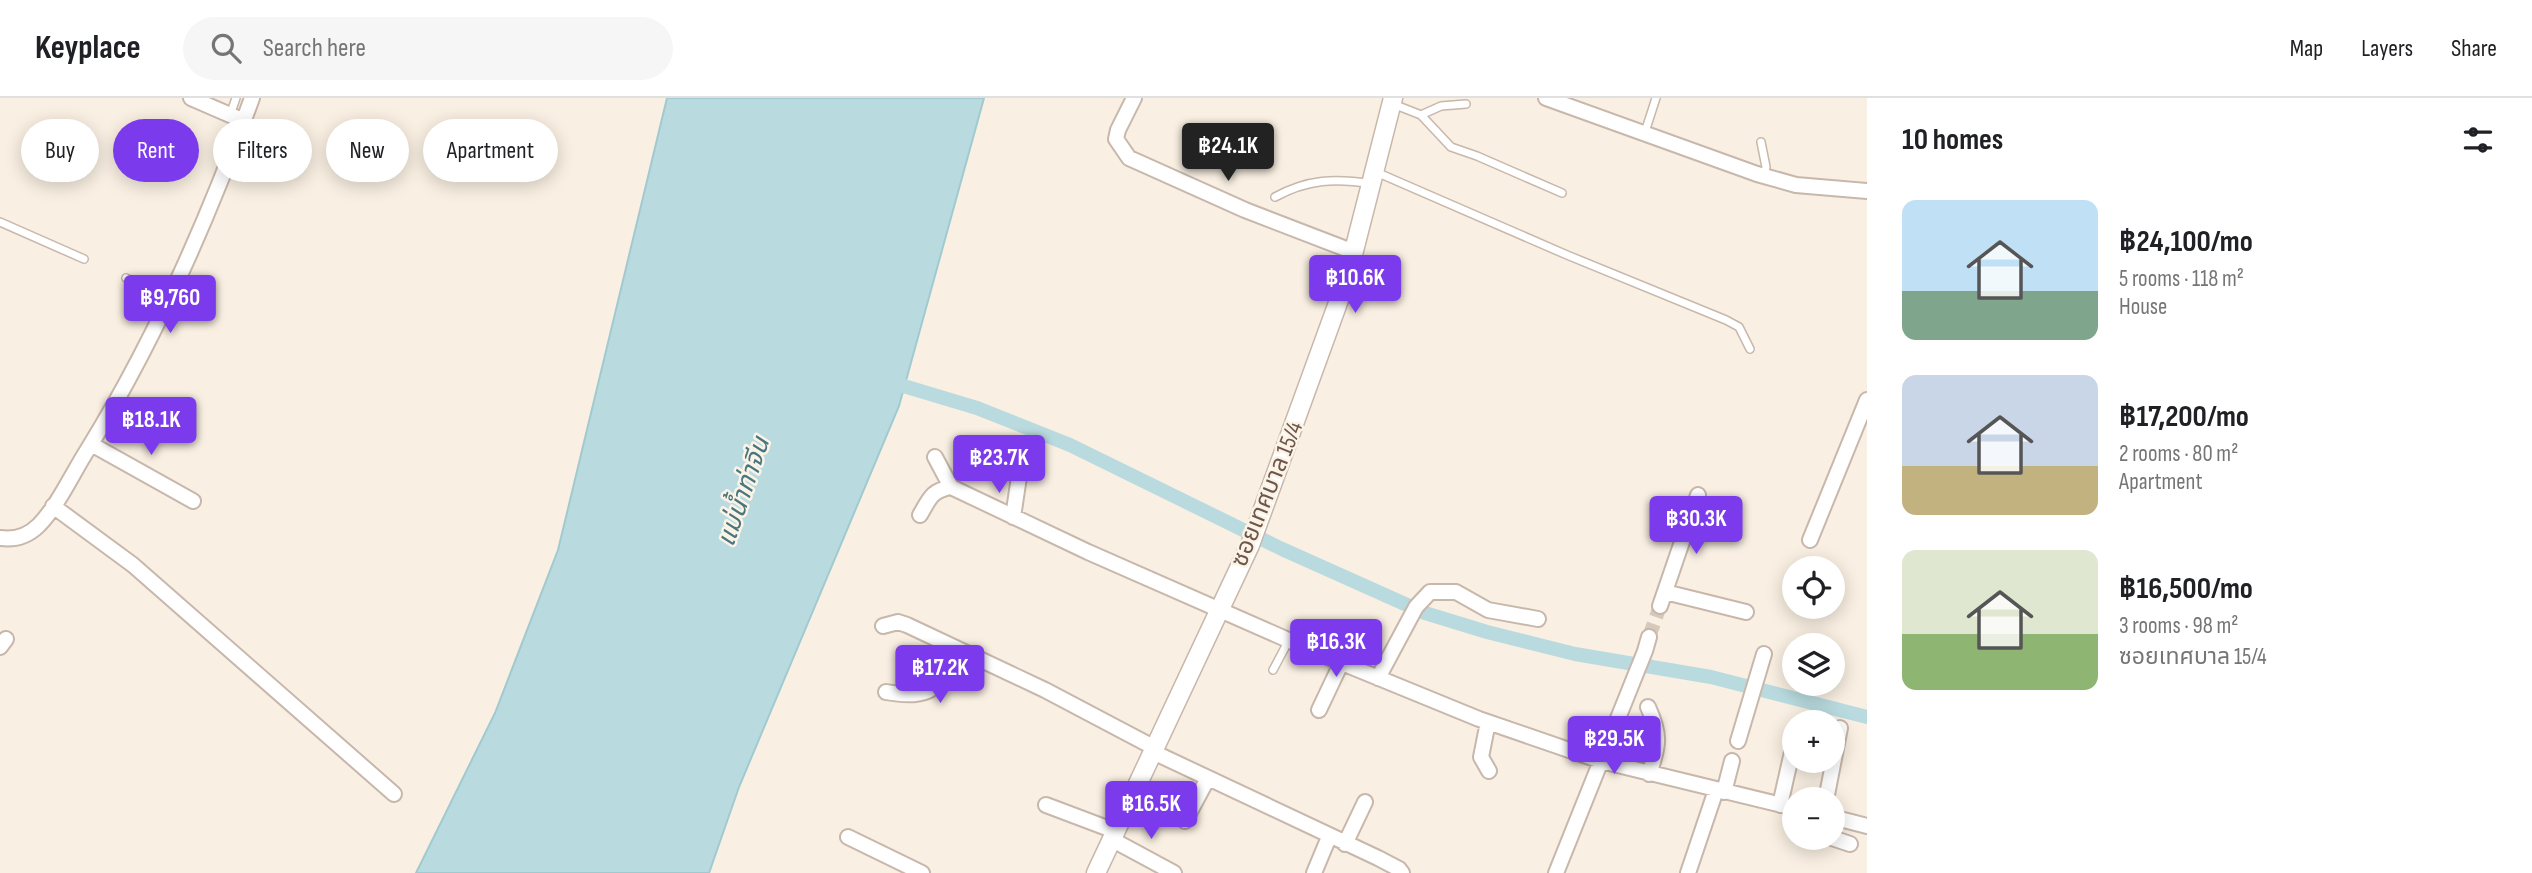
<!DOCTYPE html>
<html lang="en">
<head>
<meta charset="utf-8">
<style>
	body { margin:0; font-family:"Sofia Sans Condensed","Noto Sans Thai",sans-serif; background:#f6f6f6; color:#202124; height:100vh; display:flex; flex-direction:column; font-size:26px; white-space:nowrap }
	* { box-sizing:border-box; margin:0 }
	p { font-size:23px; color:#757577 }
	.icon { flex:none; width:38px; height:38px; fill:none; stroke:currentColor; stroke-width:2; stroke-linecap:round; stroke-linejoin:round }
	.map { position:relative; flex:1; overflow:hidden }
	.drawer { display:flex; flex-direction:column; background:#fff; width:665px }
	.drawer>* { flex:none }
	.guide { position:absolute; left:21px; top:21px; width:665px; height:63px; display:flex; gap:14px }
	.controls { position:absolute; left:1782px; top:458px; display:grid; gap:14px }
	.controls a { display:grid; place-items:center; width:63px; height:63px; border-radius:50%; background:#fff; box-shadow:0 4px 18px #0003; font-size:35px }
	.price { position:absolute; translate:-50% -60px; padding:0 16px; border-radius:7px; background:#7c3aed; color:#fff; font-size:23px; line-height:46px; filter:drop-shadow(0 2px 4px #0008) }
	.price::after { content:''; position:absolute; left:50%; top:42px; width:21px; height:16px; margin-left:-10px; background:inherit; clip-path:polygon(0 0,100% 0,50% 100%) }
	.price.active { background:#222; color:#fff }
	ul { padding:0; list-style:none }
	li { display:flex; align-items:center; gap:21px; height:175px; padding:0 35px }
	li span { display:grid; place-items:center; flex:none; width:196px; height:140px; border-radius:14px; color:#555 }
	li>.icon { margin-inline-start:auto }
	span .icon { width:84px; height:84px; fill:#fffc; stroke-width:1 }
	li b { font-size:30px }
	h2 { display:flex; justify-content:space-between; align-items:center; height:84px; padding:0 35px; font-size:30px }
	.tag { padding:0 24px; border-radius:32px; background:#fff; box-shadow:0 4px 18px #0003; font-size:24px; line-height:63px }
	.tag.active { background:#7c3aed; color:#fff }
	header { display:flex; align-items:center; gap:42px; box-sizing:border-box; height:98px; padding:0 35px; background:#fff; border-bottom:2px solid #e0e0e0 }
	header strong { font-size:33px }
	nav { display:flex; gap:38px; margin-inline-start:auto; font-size:24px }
	.search { width:490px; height:63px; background:#f6f6f6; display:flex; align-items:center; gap:18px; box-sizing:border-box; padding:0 24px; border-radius:38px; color:#757577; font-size:26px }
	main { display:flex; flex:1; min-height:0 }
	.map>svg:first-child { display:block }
	.water { fill:#b9dbdf; stroke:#a1cad0; stroke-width:2 }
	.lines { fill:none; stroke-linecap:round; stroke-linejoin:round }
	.canal { stroke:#b9dbdf; stroke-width:14 }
	.minor-tunnel { stroke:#d6c9bc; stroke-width:14; stroke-dasharray:14 7; stroke-linecap:butt }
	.service-casing { stroke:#c8b7ab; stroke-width:10 }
	.minor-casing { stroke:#c8b7ab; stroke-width:18 }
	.tertiary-casing { stroke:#c8b7ab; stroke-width:21 }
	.service { stroke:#fff; stroke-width:7 }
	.minor { stroke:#fff; stroke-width:14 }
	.tertiary { stroke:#fff; stroke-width:18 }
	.labels { text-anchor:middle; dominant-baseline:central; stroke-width:5; stroke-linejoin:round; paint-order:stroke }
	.street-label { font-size:24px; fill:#6d574c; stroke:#fcf3e7 }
	.water-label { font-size:26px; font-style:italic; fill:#48767e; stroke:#fcf3e7 }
</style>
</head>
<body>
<header>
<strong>Keyplace</strong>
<div class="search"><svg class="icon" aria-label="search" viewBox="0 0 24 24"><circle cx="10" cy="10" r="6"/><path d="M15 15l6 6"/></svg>Search here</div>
<nav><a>Map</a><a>Layers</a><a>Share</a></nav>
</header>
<main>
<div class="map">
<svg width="1867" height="775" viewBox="0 0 1867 775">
	<rect width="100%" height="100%" fill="#f9efe2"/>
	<path class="water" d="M667 0H984L899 308 739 689 709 775H416L495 615 558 452Z"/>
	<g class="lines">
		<path class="canal" d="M887 283 977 310 1070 347 1282 451 1425 515 1487 534 1575 556 1711 579 1867 619"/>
		<path class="minor-tunnel" d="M1649 539 1660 508"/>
		<g class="service-casing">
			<path id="service" d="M1393 6 1421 17 1451 49 1477 58 1562 95
				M230 17 236 0
				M1421 17 1441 8 1466 6
				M1645 34 1656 0
				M1761 44 1766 69 1764 77
				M1376 74 1567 157 1726 222 1739 229 1750 251
				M1275 99C1308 81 1335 80 1372 86
				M0 124 84 161
				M126 180 169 200
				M1273 572 1289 542"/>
		</g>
		<g class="minor-casing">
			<path id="minor" d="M191 0 244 23
				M1134 0 1118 32 1116 41 1129 60 1245 112 1354 154
				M1546 0 1757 76 1796 87 1867 93
				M91 346 193 403
				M935 359 951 389 1088 454 1320 556 1479 621 1601 663 1794 710
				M53 408 133 467 394 696
				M920 417C930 400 931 393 951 389
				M1013 419 1019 379
				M0 440C14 442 28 438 39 427 59 406 72 376 88 351 154 244 209 119 252 0
				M1810 442 1867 302
				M1665 494 1746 514
				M1660 508 1698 397
				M883 528 898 524 907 527 1045 592 1155 650
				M0 549 6 541
				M1378 580 1416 509 1430 494H1456L1488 512 1538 521
				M886 594C931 602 940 590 962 553
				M1648 609C1661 637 1659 648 1649 676
				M1319 612 1354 538
				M1488 624 1481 659 1489 673
				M1738 643 1764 556
				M1153 654 1378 760 1399 771 1402 775
				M1724 694 1732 663
				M1826 702 1840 630
				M1046 707 1115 733
				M1780 707 1792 654
				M1832 719 1867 728
				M1185 723 1208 680
				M848 739 922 775
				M1832 740 1850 746
				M1111 741 1174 775
				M1345 746 1365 704
				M1314 775 1329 739
				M1556 775 1645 553 1649 539
				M1688 775 1716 692"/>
		</g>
		<g class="tertiary-casing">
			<path id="tertiary" d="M1096 775 1250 447 1347 180 1393 0"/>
		</g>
		<use href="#service" class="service"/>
		<use href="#minor" class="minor"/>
		<use href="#tertiary" class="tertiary"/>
	</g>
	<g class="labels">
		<g class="street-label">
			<text transform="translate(1267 396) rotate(-68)">ซอยเทศบาล 15/4</text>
		</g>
		<g class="water-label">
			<text transform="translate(744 394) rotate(-71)">แม่น้ำท่าจีน</text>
		</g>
	</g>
</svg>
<div class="controls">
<a><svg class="icon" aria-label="locate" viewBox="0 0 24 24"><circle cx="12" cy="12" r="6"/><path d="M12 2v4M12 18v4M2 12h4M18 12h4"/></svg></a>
<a><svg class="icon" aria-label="layers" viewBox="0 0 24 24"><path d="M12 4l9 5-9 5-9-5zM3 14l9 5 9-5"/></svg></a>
<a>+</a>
<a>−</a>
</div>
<b class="price active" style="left:1228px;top:85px">฿24.1K</b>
<b class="price" style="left:1355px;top:217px">฿10.6K</b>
<b class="price" style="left:170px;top:237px">฿9,760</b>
<b class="price" style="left:151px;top:359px">฿18.1K</b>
<b class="price" style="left:999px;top:397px">฿23.7K</b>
<b class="price" style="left:1696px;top:458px">฿30.3K</b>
<b class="price" style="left:1336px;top:581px">฿16.3K</b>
<b class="price" style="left:940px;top:607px">฿17.2K</b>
<b class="price" style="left:1614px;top:678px">฿29.5K</b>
<b class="price" style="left:1151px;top:743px">฿16.5K</b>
<div class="guide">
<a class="tag">Buy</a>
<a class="tag active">Rent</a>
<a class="tag">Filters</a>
<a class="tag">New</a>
<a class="tag">Apartment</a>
</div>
</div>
<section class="drawer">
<h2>10 homes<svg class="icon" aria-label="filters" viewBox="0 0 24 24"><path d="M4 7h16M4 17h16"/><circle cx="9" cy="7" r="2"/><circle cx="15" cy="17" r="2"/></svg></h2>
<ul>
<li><span style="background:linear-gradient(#bfe0f5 65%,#7fa58c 0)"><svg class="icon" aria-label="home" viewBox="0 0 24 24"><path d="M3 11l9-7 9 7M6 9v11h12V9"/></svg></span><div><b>฿24,100/mo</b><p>5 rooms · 118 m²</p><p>House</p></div></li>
<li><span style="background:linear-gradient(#c9d6e8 65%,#c2b280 0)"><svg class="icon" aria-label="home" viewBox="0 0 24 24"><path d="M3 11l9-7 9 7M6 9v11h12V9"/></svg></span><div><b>฿17,200/mo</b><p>2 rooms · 80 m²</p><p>Apartment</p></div></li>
<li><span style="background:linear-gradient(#dfe7d0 60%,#8fb573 0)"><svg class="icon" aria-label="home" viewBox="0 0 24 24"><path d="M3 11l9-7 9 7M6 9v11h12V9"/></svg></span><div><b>฿16,500/mo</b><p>3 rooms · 98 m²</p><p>ซอยเทศบาล 15/4</p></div></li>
</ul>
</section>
</main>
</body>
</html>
